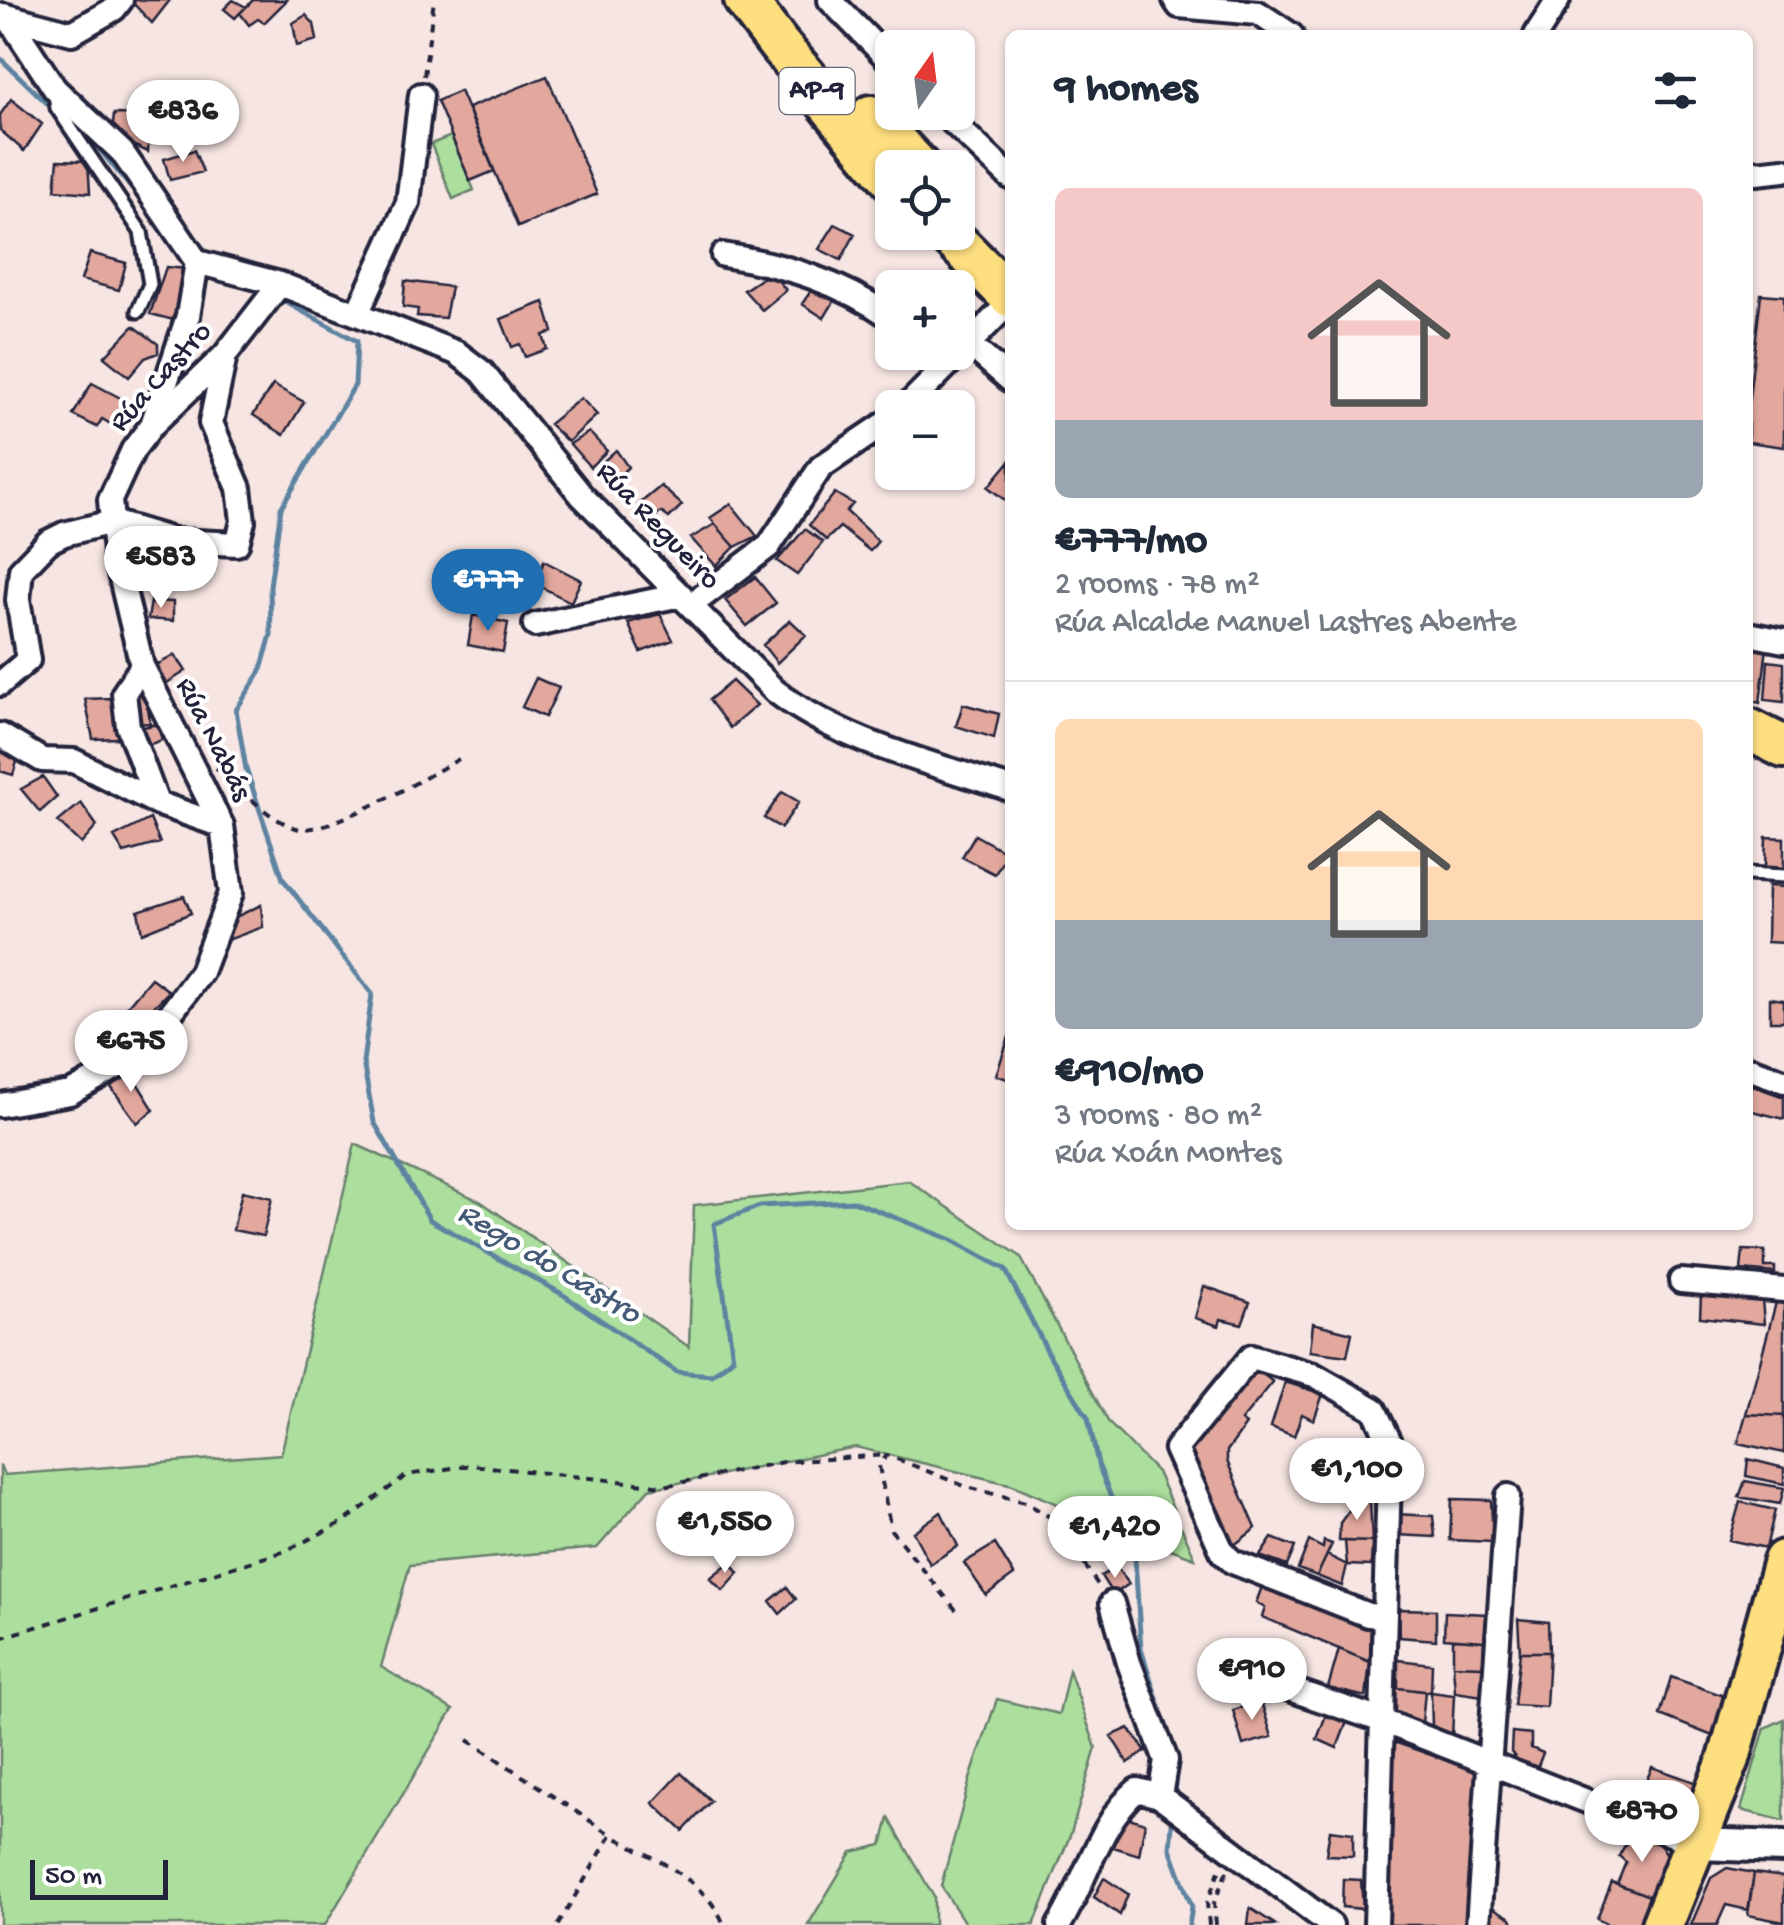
<!DOCTYPE html>
<html lang="en">
<head>
<meta charset="utf-8">
<style>
	body { margin:0; font-family:"Gochi Hand",sans-serif; background:#f2f2f3; color:#1f2937; height:100vh; display:flex; flex-direction:column; font-size:38px; white-space:nowrap }
	* { box-sizing:border-box; margin:0 }
	p { font-size:32px; color:#747a83 }
	.icon { flex:none; width:55px; height:55px; fill:none; stroke:currentColor; stroke-width:2; stroke-linecap:round; stroke-linejoin:round }
	.map { position:relative; flex:1; overflow:hidden }
	.sheet { position:absolute; left:1005px; top:30px; width:748px; height:1200px; display:flex; flex-direction:column; background:#fff; border-radius:15px; box-shadow:0 2px 8px #0004 }
	.sheet>* { flex:none }
	.needle { width:65px; rotate:14deg }
	.controls { position:absolute; left:875px; top:30px; display:grid; gap:20px }
	.controls a { display:grid; place-items:center; width:100px; height:100px; border-radius:15px; background:#fff; box-shadow:0 2px 8px #0004; font-size:50px }
	.scale { position:absolute; left:30px; bottom:25px; width:138px; box-sizing:border-box; padding-left:10px; border:5px solid #22223b; border-top:0; font-size:28px; line-height:35px; white-space:nowrap; color:#22223b; -webkit-text-stroke:8px #fff; paint-order:stroke }
	.price { position:absolute; translate:-50% -85px; padding:0 22px; border-radius:35px; background:#fff; color:#222; font-size:32px; line-height:65px; filter:drop-shadow(0 2px 5px #0008) }
	.price::after { content:''; position:absolute; left:50%; top:60px; width:30px; height:22px; margin-left:-15px; background:inherit; clip-path:polygon(0 0,100% 0,50% 100%) }
	.price.selected { background:#1f6fb2; color:#fff }
	ul { padding:0; list-style:none }
	li { display:grid; align-content:center; gap:20px; height:530px; padding:0 50px }
	li+li { border-top:2px solid #e0e1e3 }
	li span { display:grid; place-items:center; height:310px; border-radius:15px; color:#555 }
	li>.icon { margin-inline-start:auto }
	span .icon { width:180px; height:180px; fill:#fffc; stroke-width:1 }
	li b { font-size:42px }
	h2 { display:flex; justify-content:space-between; align-items:center; height:120px; padding:0 50px; font-size:42px }
	.map>svg:first-child { display:block }
	.green { fill:#acde9e; stroke:#67806c; stroke-width:2.5 }
	.lines { fill:none; stroke-linecap:round; stroke-linejoin:round }
	.stream { stroke:#5d83a1; stroke-width:5 }
	.building { fill:#e2a89e; stroke:#22223b; stroke-width:2.5 }
	.lane-casing { stroke:#22223b; stroke-width:19 }
	.street-casing { stroke:#22223b; stroke-width:30 }
	.secondary-casing { stroke:#22223b; stroke-width:38 }
	.highway-casing { stroke:#22223b; stroke-width:48 }
	.path { stroke:#22223b; stroke-width:4; stroke-dasharray:8 8; stroke-linecap:butt }
	.lane { stroke:#fff; stroke-width:11 }
	.street { stroke:#fff; stroke-width:22 }
	.secondary { stroke:#fff; stroke-width:30 }
	.highway { stroke:#fedf80; stroke-width:40 }
	.labels { text-anchor:middle; dominant-baseline:central; stroke-width:8; stroke-linejoin:round; paint-order:stroke }
	.shield { fill:#fff; stroke:#646476; stroke-width:2.5 }
	.shield-label { font-size:28px; font-weight:bold; fill:#22223b }
	.street-label { font-size:30px; fill:#22223b; stroke:#fff }
	.water-label { font-size:32px; font-style:italic; fill:#455a76; stroke:#fff }
</style>
</head>
<body>
<div class="map">
<svg width="1784" height="1925" viewBox="0 0 1784 1925">
	<rect width="100%" height="100%" fill="#f6e5e2"/>
	<filter id="ink" filterUnits="userSpaceOnUse"><feTurbulence type="fractalNoise" baseFrequency=".01" numOctaves="2"/><feDisplacementMap in="SourceGraphic" scale="20" xChannelSelector="R" yChannelSelector="G"/><feConvolveMatrix kernelMatrix="1 2 1 2 8 2 1 2 1" color-interpolation-filters="sRGB"/></filter>
	<g filter="url(#ink)">
		<path class="green" d="M451 136 474 190 453 199 431 144Z
			M355 1144 480 1201 689 1347 694 1205 909 1181 1020 1256 1109 1423 1157 1472 1195 1558 1108 1526 1013 1485 856 1447 649 1489 597 1548 410 1565 381 1667 453 1710 325 1925H0V1465L4 1475 281 1454Z
			M1069 1670 1096 1748 1071 1833 1034 1925H966L941 1886 970 1779 997 1699 1059 1714Z
			M1784 1719V1821L1741 1810 1765 1728Z
			M889 1818 934 1897V1925H808L852 1852 882 1845Z"/>
		<g class="lines">
			<path class="stream" d="M0 58 55 111
				M75 128 97 146 148 209
				M278 298 357 341 355 385 281 508 270 586 271 635 260 673 236 710 246 769 283 879 372 994 363 1062 374 1122 430 1220 562 1294 677 1372 712 1375 733 1358 714 1224 760 1206 853 1201 950 1239 1005 1269 1051 1358 1088 1418 1098 1464 1135 1559 1141 1649 1171 1743
				M1175 1797V1768
				M1173 1813 1170 1848 1192 1907 1189 1925"/>
		</g>
		<path class="building" d="M130 0H170L152 23Z
			M233 0 246 7 235 18 224 9Z
			M253 0H287L264 23 258 19 249 25 240 13Z
			M306 15 314 24 317 40 297 46 293 23Z
			M547 76 597 194 518 227 468 108Z
			M460 91 494 171 470 181 437 101Z
			M11 99 42 124 24 151 0 130V115Z
			M114 114 150 115 148 152 112 135Z
			M194 150 203 172 170 180 164 159Z
			M58 160 88 161 90 193 55 190Z
			M835 224 855 234 841 260 819 249Z
			M90 253 126 263 119 290 81 280Z
			M166 267 188 269 181 322 150 314Z
			M771 272 786 290 762 310 744 290Z
			M405 281 451 287 445 318 417 316 418 309 403 307Z
			M815 285 838 295 824 318 802 304Z
			M1761 294 1784 296V447L1748 442V406Z
			M544 302 553 332 543 335 547 349 525 357 520 344 512 347 501 319Z
			M134 326 158 344V353L145 358 129 377 104 357Z
			M92 383 130 403 116 427 102 419 97 427 73 415Z
			M273 385 304 402 284 435 253 415Z
			M581 398 597 415 568 442 549 424Z
			M589 432 607 451 590 467 570 444Z
			M616 450 628 467 609 486 596 468Z
			M1010 461V504L988 487Z
			M661 486 682 505 669 518 661 512 651 521 638 505Z
			M835 493 853 504 846 511 878 541 870 551 840 527 826 540 809 525Z
			M731 504 757 536 735 547 710 518Z
			M715 524 735 547 716 566 691 538Z
			M805 529 823 542 797 575 777 561Z
			M118 530 140 535 141 543H155L160 578 123 577Z
			M544 561 581 580 571 602 535 584Z
			M755 577 776 603 747 626 725 600Z
			M151 601 173 602V621L148 619Z
			M660 614 673 640 641 652 628 623Z
			M473 615 508 623 503 652 468 645Z
			M790 620 806 635 777 663 763 645Z
			M1748 645 1767 647 1760 703 1748 700Z
			M175 655 186 671 161 687 150 669Z
			M1768 661 1784 663V702L1765 700Z
			M536 678 559 688 545 717 522 707Z
			M732 681 757 705 730 728 709 700Z
			M146 689 150 723 131 724 129 692Z
			M113 698 119 738 93 739 85 699Z
			M963 704 999 714 994 738 956 726Z
			M157 724 162 740 142 747 135 729Z
			M0 748 19 755 13 775 0 771Z
			M43 777 57 797 40 812 21 789Z
			M782 792 799 802 781 828 764 818Z
			M81 803 97 826 81 844 58 822Z
			M150 819 160 843 124 853 114 837Z
			M975 835 1007 853 995 874 962 857Z
			M1766 837 1784 838V869L1765 867Z
			M1768 886 1784 887V943L1767 942Z
			M184 896 191 913 142 933 138 911Z
			M261 905 263 927 222 942 227 921Z
			M151 978 169 991 142 1019 152 1026 141 1038 120 1015Z
			M1770 998 1784 1000V1021H1770Z
			M1010 1034V1080L996 1075Z
			M129 1070 154 1110 137 1123 106 1080Z
			M1748 1084 1784 1097V1119L1748 1110Z
			M242 1191 272 1198 263 1236 233 1230Z
			M1743 1250 1765 1251V1267H1775V1273L1741 1270Z
			M1204 1286 1250 1302 1242 1324 1221 1319 1219 1326 1195 1318Z
			M1701 1295 1762 1299 1764 1324 1700 1317Z
			M1778 1295H1784V1416L1746 1414Z
			M1313 1323 1352 1333 1347 1356 1310 1351Z
			M1255 1368 1273 1382 1241 1421 1246 1425 1227 1451V1461L1256 1528 1233 1546 1187 1451Z
			M1285 1382 1323 1394 1314 1420 1302 1414 1294 1436 1271 1427Z
			M1746 1414 1784 1416V1453L1738 1443Z
			M1748 1459 1784 1468V1484L1746 1476Z
			M1745 1481 1784 1488 1780 1504 1739 1497Z
			M1358 1498 1370 1501 1372 1542 1339 1541 1340 1523Z
			M1452 1499 1491 1500 1493 1542 1450 1540Z
			M1740 1502 1775 1510 1766 1548 1729 1540Z
			M941 1512 958 1546 930 1564 913 1532Z
			M1394 1514 1433 1516 1435 1537 1396 1535Z
			M1272 1538 1295 1547 1287 1566 1260 1556Z
			M1309 1541 1323 1548 1324 1541 1332 1544 1317 1576 1298 1569Z
			M1345 1541 1372 1542 1371 1566 1347 1565Z
			M995 1544 1014 1575 986 1595 964 1563Z
			M1327 1555 1347 1565 1342 1586 1317 1576Z
			M730 1562 739 1573 723 1591 710 1578Z
			M1117 1567 1129 1584 1113 1595 1101 1576Z
			M1263 1584 1371 1628 1370 1662 1262 1617 1265 1608 1256 1603Z
			M787 1587 796 1599 780 1614 770 1601Z
			M1398 1609 1436 1610V1640L1399 1637Z
			M1445 1612 1487 1614 1484 1641 1444 1638Z
			M1518 1619 1548 1622 1549 1652H1520Z
			M1453 1639 1484 1641 1483 1666 1453 1665Z
			M1339 1649 1370 1662 1366 1697 1328 1688Z
			M1520 1652H1549L1546 1707 1514 1705Z
			M1398 1660 1432 1664 1431 1692 1398 1688Z
			M1453 1665 1483 1666V1696L1455 1692Z
			M1671 1677 1727 1697 1715 1737 1660 1715Z
			M1398 1688 1425 1691 1422 1723 1396 1713 1391 1706V1692Z
			M1431 1692 1454 1695 1452 1737 1432 1727Z
			M1261 1701 1272 1737 1243 1745 1233 1710Z
			M1327 1712 1348 1719 1337 1748 1317 1739Z
			M1129 1728 1146 1751 1128 1763 1111 1736Z
			M1512 1732 1531 1734V1748L1543 1753 1536 1771 1520 1764 1511 1752Z
			M1394 1742 1477 1771 1466 1925H1388Z
			M1652 1767 1703 1785 1692 1816 1639 1799Z
			M681 1773 711 1801 683 1831 653 1803Z
			M1662 1807 1689 1817 1681 1834 1654 1824Z
			M1123 1816 1145 1823 1139 1855 1113 1847Z
			M1330 1830 1353 1833V1856L1326 1855Z
			M1632 1832 1661 1845 1669 1858 1652 1897 1617 1884 1626 1862 1619 1856Z
			M1727 1868 1754 1873 1748 1910 1726 1905 1717 1925H1691L1711 1878Z
			M1754 1873 1784 1877V1922L1748 1915Z
			M1104 1878 1128 1894 1120 1915 1094 1897Z
			M1343 1879 1361 1880 1363 1909 1342 1907Z
			M1612 1882 1652 1897 1639 1925H1609L1597 1919Z
			M1492 1907 1511 1918 1514 1925H1487Z
			M1250 1908 1276 1925H1248Z"/>
		<g class="lines">
			<g class="lane-casing">
				<path id="lane" d="M55 94 57 108 141 232 150 284 138 311
					M1748 874 1784 876"/>
			</g>
			<g class="street-casing">
				<path id="street" d="M830 0 892 63
					M1175 0 1179 6 1258 13 1291 35
					M3 15 72 33 114 9 121 0
					M9 19 55 89 122 152 197 262 280 284 457 353 482 372 582 496 775 691C843 743 930 762 1010 789
					M1536 35 1558 0
					M942 112 1010 177
					M1748 169 1756 173 1784 170
					M723 255C785 265 841 282 892 318
					M357 314 408 203 421 95
					M969 344 1010 380
					M905 408 1010 302
					M153 422 188 316 197 262
					M691 605 769 546 821 467 892 419
					M535 625 681 595
					M1748 634 1784 641
					M142 666 124 693 128 726 157 803
					M0 684 28 660 18 600 21 570 48 542 64 534 112 522 176 541 237 544 243 521 239 488 211 423 225 355
					M0 735 42 760 74 761 157 803 222 826
					M1748 1068 1784 1081
					M0 1105 70 1093 124 1063 165 1021 201 972 231 893 222 826 142 666 115 553 110 500 133 450 152 425 225 355 280 284
					M1681 1281 1784 1290
					M1112 1603 1129 1663 1166 1760 1160 1796
					M1287 1688 1380 1720 1696 1844
					M1059 1925C1086 1882 1099 1822 1137 1790L1160 1796 1331 1925
					M1376 1925 1390 1442 1374 1409 1314 1375 1251 1357 1176 1449 1223 1553 1233 1562 1368 1615 1383 1616
					M1478 1925 1508 1496"/>
			</g>
			<g class="secondary-casing">
				<path id="secondary" d="M1696 1844 1784 1847"/>
			</g>
			<g class="highway-casing">
				<path id="highway" d="M745 0 779 45 892 180
					M871 116 920 168
					M946 232 1010 296
					M1748 729 1784 747
					M1662 1925 1729 1759 1784 1561"/>
			</g>
			<path class="path" d="M424 76 434 0
				M216 768C241 787 265 818 296 828 326 837 429 775 459 759
				M956 1610 891 1530 879 1466 887 1455 967 1487 1025 1502 1055 1520 1100 1588
				M0 1638 286 1551 345 1521 407 1475 471 1465 664 1486 783 1462 887 1455
				M468 1740 610 1834
				M558 1925 611 1835C651 1857 707 1880 724 1925
				M1209 1925 1207 1903 1221 1866
				M1216 1925 1214 1903 1227 1871"/>
			<use href="#lane" class="lane"/>
			<use href="#street" class="street"/>
			<use href="#secondary" class="secondary"/>
			<use href="#highway" class="highway"/>
		</g>
	</g>
	<g class="labels">
		<rect class="shield" x="779.5" y="68" width="75" height="46" rx="8"/>
		<g class="shield-label">
			<text x="817" y="91">AP-9</text>
		</g>
		<g class="street-label">
			<text transform="translate(162 378) rotate(-48)">Rúa Castro</text>
			<text transform="translate(657 527) rotate(46)">Rúa Regueiro</text>
			<text transform="translate(212 740) rotate(63)">Rúa Nabás</text>
		</g>
		<g class="water-label">
			<text transform="translate(548 1265) rotate(31)">Rego do Castro</text>
		</g>
	</g>
</svg>
<div class="controls">
<a><svg class="needle" viewBox="-14 -14 28 28"><path d="M0-13l5 13h-10z" fill="#e53935"/><path d="M0 13l5-13h-10z" fill="#747a83"/></svg></a>
<a><svg class="icon" aria-label="locate" viewBox="0 0 24 24"><circle cx="12" cy="12" r="6"/><path d="M12 2v4M12 18v4M2 12h4M18 12h4"/></svg></a>
<a>+</a>
<a>−</a>
</div>
<div class="scale">50 m</div>
<b class="price" style="left:183px;top:165px">€836</b>
<b class="price" style="left:161px;top:611px">€583</b>
<b class="price selected" style="left:488px;top:634px">€777</b>
<b class="price" style="left:131px;top:1095px">€675</b>
<b class="price" style="left:1357px;top:1523px">€1,100</b>
<b class="price" style="left:725px;top:1576px">€1,550</b>
<b class="price" style="left:1115px;top:1581px">€1,420</b>
<b class="price" style="left:1252px;top:1723px">€910</b>
<b class="price" style="left:1642px;top:1865px">€870</b>
<section class="sheet">
<h2>9 homes<svg class="icon" aria-label="filters" viewBox="0 0 24 24"><path d="M4 7h16M4 17h16"/><circle cx="9" cy="7" r="2"/><circle cx="15" cy="17" r="2"/></svg></h2>
<ul>
<li><span style="background:linear-gradient(#f6c9c9 75%,#9aa5b1 0)"><svg class="icon" aria-label="home" viewBox="0 0 24 24"><path d="M3 11l9-7 9 7M6 9v11h12V9"/></svg></span><div><b>€777/mo</b><p>2 rooms · 78 m²</p><p>Rúa Alcalde Manuel Lastres Abente</p></div></li>
<li><span style="background:linear-gradient(#ffd9b3 65%,#9aa5b1 0)"><svg class="icon" aria-label="home" viewBox="0 0 24 24"><path d="M3 11l9-7 9 7M6 9v11h12V9"/></svg></span><div><b>€910/mo</b><p>3 rooms · 80 m²</p><p>Rúa Xoán Montes</p></div></li>
</ul>
</section>
</div>
</body>
</html>
